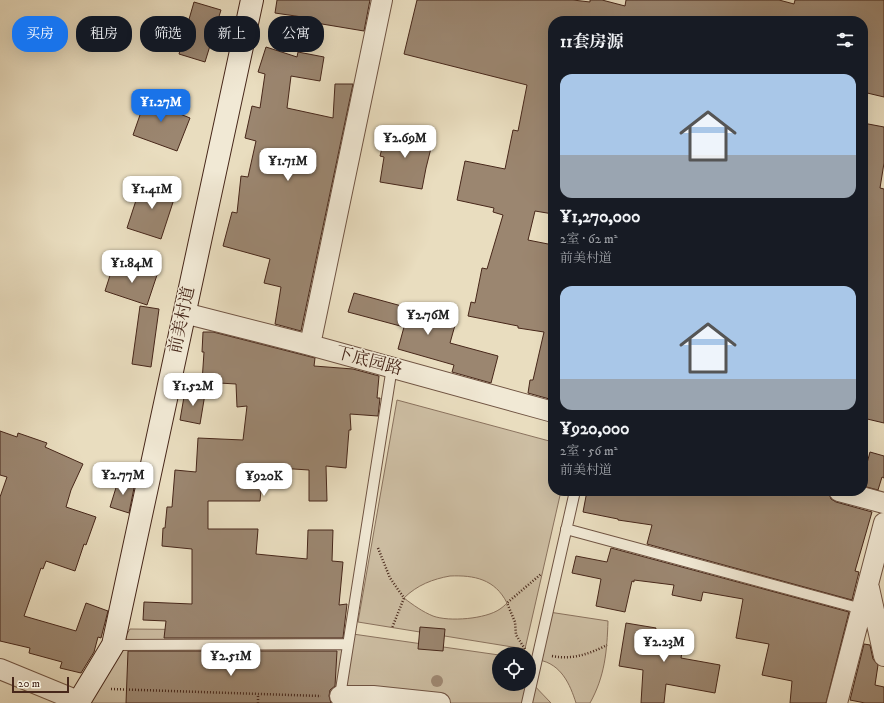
<!DOCTYPE html>
<html lang="zh">
<head>
<meta charset="utf-8">
<style>
	body { margin:0; font-family:"IM FELL DW Pica","Noto Serif SC",serif; background:#20242c; color:#f1f3f6; height:100vh; display:flex; flex-direction:column; font-size:15px; white-space:nowrap }
	* { box-sizing:border-box; margin:0 }
	p { font-size:13px; color:#9ea1a6 }
	.icon { flex:none; width:22px; height:22px; fill:none; stroke:currentColor; stroke-width:2; stroke-linecap:round; stroke-linejoin:round }
	.map { position:relative; flex:1; overflow:hidden }
	.side { position:absolute; left:548px; top:16px; width:320px; height:480px; display:flex; flex-direction:column; background:#171b24; border-radius:16px; box-shadow:0 4px 16px #0002 }
	.side>* { flex:none }
	.banner { position:absolute; left:12px; top:16px; width:380px; height:36px; display:flex; gap:8px }
	.tools { position:absolute; left:492px; top:647px; display:grid; gap:8px }
	.tools a { display:grid; place-items:center; width:44px; height:44px; border-radius:50%; background:#171b24; box-shadow:0 4px 16px #0002; font-size:20px }
	.scale { position:absolute; left:12px; bottom:10px; width:57px; box-sizing:border-box; padding-left:4px; border:2px solid #47271a; border-top:0; font-size:11px; line-height:14px; white-space:nowrap; color:#47271a; -webkit-text-stroke:3px #f1e9d5; paint-order:stroke }
	.price { position:absolute; translate:-50% -34px; padding:0 9px; border-radius:8px; background:#fff; color:#222; font-size:13px; line-height:26px; filter:drop-shadow(0 1px 2px #0008) }
	.price::after { content:''; position:absolute; left:50%; top:24px; width:12px; height:9px; margin-left:-6px; background:inherit; clip-path:polygon(0 0,100% 0,50% 100%) }
	.price.active { background:#1a73e8; color:#fff }
	ul { padding:0; list-style:none }
	li { display:grid; align-content:center; gap:8px; height:212px; padding:0 12px }
	li span { display:grid; place-items:center; height:124px; border-radius:12px; color:#555 }
	li>.icon { margin-inline-start:auto }
	span .icon { width:72px; height:72px; fill:#fffc; stroke-width:1 }
	li b { font-size:17px }
	h2 { display:flex; justify-content:space-between; align-items:center; height:48px; padding:0 12px; font-size:17px }
	.chip { padding:0 14px; border-radius:16px; background:#171b24; box-shadow:0 4px 16px #0002; font-size:14px; line-height:36px }
	.chip.active { background:#1a73e8; color:#fff }
	.map>svg:first-child { display:block }
	.green { fill:#cdbea3; stroke:#8a725e; fill-rule:evenodd }
	.building { fill:#9b8670; stroke:#47271a }
	.lines { fill:none; stroke-linecap:round; stroke-linejoin:round }
	.lane-casing { stroke:#705443; stroke-width:12 }
	.street-casing { stroke:#705443; stroke-width:22 }
	.secondary-casing { stroke:#47271a; stroke-width:24 }
	.path { stroke:#47271a; stroke-width:2.5; stroke-dasharray:1 2; stroke-linecap:butt }
	.lane { stroke:#f1e9d5; stroke-width:10 }
	.street { stroke:#f1e9d5; stroke-width:20 }
	.secondary { stroke:#f1e9d5; stroke-width:22 }
	.tree { fill:#9f8973 }
	.labels { text-anchor:middle; dominant-baseline:central; stroke-width:3; stroke-linejoin:round; paint-order:stroke }
	.street-label { font-size:17px; fill:#47271a; stroke:#f1e9d5 }
</style>
</head>
<body>
<div class="map">
<svg width="884" height="703" viewBox="0 0 884 703">
	<rect width="100%" height="100%" fill="#e9ddbf"/>
	<filter id="stains"><feTurbulence type="fractalNoise" baseFrequency=".005" numOctaves="4"/><feColorMatrix values="0 0 0 0 .2 0 0 0 0 .09 0 0 0 0 .02 0 0 0 .5 -.17"/></filter>
	<radialGradient id="worn" r=".72"><stop offset=".6" stop-color="#630" stop-opacity="0"/><stop offset="1" stop-color="#630" stop-opacity=".3"/></radialGradient>
	<path class="green" d="M397 400 553 442V491H561L525 649 358 622ZM450 576C474 575 495 579 507 603 505 605 503 607 500 609 486 619 449 622 433 616 423 612 413 605 404 598 417 585 433 579 450 576Z
		M549 612 608 621C607 651 605 676 590 703H576C570 684 561 664 539 660Z
		M130 629 332 631 499 655V684H529V680L551 703H85Z"/>
	<path class="building" d="M277 0H370L364 31 316 23V19L275 13Z
		M417 0H573L590 2V0H602L625 6 626 0H779L794 4 795 0H884V97L863 92V21H678L664 19V21H553V214L535 211 528 240 553 245V400L528 393 530 380H533L544 332 518 328V326L468 316 471 302 475 303 482 268 487 269 503 215 493 212 494 208 457 200 465 161 505 169 513 130 518 131 527 85 404 54Z
		M194 2 221 10 205 62 179 54Z
		M266 47 297 57 298 52 324 57 320 81 291 76 287 108 333 118 335 84H353L301 331 275 324 281 287 264 283 270 259 223 246 232 212 237 213 241 176 248 177 256 141 245 138 252 106 260 108 265 74 258 72Z
		M148 92 173 101 170 110 190 118 177 151 133 135Z
		M863 123 884 127V163L880 188 884 189V423L863 418Z
		M387 129 433 140 426 168 422 189 380 182 384 157 380 156Z
		M142 182 176 193 161 239 127 228Z
		M113 266 136 274 139 266 158 272 147 305 105 291Z
		M354 293 409 308 410 305 457 318 450 343 498 356 491 383 452 372 454 365 398 349 404 327 348 312Z
		M140 306 159 309 151 367 132 364Z
		M203 332H213L315 358 314 366 353 369 379 376 377 398H380L378 416 350 414 351 430H349L346 468 326 466 327 501H309V470L263 467 260 501H208V529H258L256 554 307 559 308 530H333L332 561 343 562 339 605 347 604 343 638H164L166 621 143 620 144 602 192 604V549L162 546 163 528H165L167 507H172L175 470 196 472 198 438 243 440 247 406 237 407 236 384 202 382 204 352H202Z
		M185 391 205 394 200 424 180 420Z
		M0 431 17 437 18 433 47 443 45 447 83 464 71 490 66 507 96 517 86 545 84 544 75 571 46 561 43 569 41 568 24 616 76 631 86 603 108 611 101 638 98 637 94 652 81 673 60 668 62 662 29 653 30 648 0 641V497L7 477 0 475Z
		M870 452 884 456V478L882 477 878 490 863 486V478Z
		M119 478 135 483 129 513 110 507Z
		M587 491H828L831 499 836 502 872 512 855 571 859 572 852 600 647 544 652 525 618 520V519L583 512Z
		M611 548 849 612 826 703H790L792 681 762 675 769 644 736 638 743 599 703 592 701 601 672 595 674 585 634 580V582L632 581 625 612 596 606 601 579 572 573 576 556 607 562Z
		M626 623 656 628 655 632 685 638 681 658 720 665 715 693 666 684 664 703H641L643 670 619 666Z
		M420 627 445 629 443 651 418 649Z
		M864 644 870 645 873 659 878 665 875 685 884 687V703H865L850 700Z
		M128 651H337L335 686 330 690 329 696 331 703H126Z"/>
	<g class="lines">
		<g class="lane-casing">
			<path id="lane" d="M566 529 862 609
				M113 645 348 644
				M340 696 392 367
				M527 703 575 491"/>
		</g>
		<g class="street-casing">
			<path id="street" d="M184 313 310 345 553 412
				M310 345 382 0
				M839 491 884 503
				M869 588 884 656
				M0 669 78 701
				M340 696H373L440 703
				M837 703 884 523"/>
		</g>
		<g class="secondary-casing">
			<path id="secondary" d="M78 703 113 645 252 0"/>
		</g>
		<path class="path" d="M378 548 390 578 404 598 392 628
			M525 649 516 635 515 622 507 603 541 574
			M552 656C573 660 589 654 607 645
			M111 689 321 696
			M258 703V694"/>
		<use href="#lane" class="lane"/>
		<use href="#street" class="street"/>
		<use href="#secondary" class="secondary"/>
	</g>
	<circle class="tree" cx="437" cy="681" r="6"/>
	<g class="labels">
		<g class="street-label">
			<text transform="translate(182 320) rotate(-78)">前美村道</text>
			<text transform="translate(369 361) rotate(15)">下底园路</text>
		</g>
	</g>
	<rect width="100%" height="100%" filter="url(#stains)"/>
	<rect width="100%" height="100%" fill="url(#worn)"/>
</svg>
<div class="tools">
<a><svg class="icon" aria-label="locate" viewBox="0 0 24 24"><circle cx="12" cy="12" r="6"/><path d="M12 2v4M12 18v4M2 12h4M18 12h4"/></svg></a>
</div>
<div class="scale">20 m</div>
<b class="price active" style="left:161px;top:123px">¥1.27M</b>
<b class="price" style="left:405px;top:159px">¥2.69M</b>
<b class="price" style="left:288px;top:182px">¥1.71M</b>
<b class="price" style="left:152px;top:210px">¥1.41M</b>
<b class="price" style="left:132px;top:284px">¥1.84M</b>
<b class="price" style="left:428px;top:336px">¥2.76M</b>
<b class="price" style="left:193px;top:407px">¥1.52M</b>
<b class="price" style="left:123px;top:496px">¥2.77M</b>
<b class="price" style="left:264px;top:497px">¥920K</b>
<b class="price" style="left:664px;top:663px">¥2.23M</b>
<b class="price" style="left:231px;top:677px">¥2.51M</b>
<div class="banner">
<a class="chip active">买房</a>
<a class="chip">租房</a>
<a class="chip">筛选</a>
<a class="chip">新上</a>
<a class="chip">公寓</a>
</div>
<section class="side">
<h2>11套房源<svg class="icon" aria-label="filters" viewBox="0 0 24 24"><path d="M4 7h16M4 17h16"/><circle cx="9" cy="7" r="2"/><circle cx="15" cy="17" r="2"/></svg></h2>
<ul>
<li><span style="background:linear-gradient(#a9c7e8 65%,#9aa5b1 0)"><svg class="icon" aria-label="home" viewBox="0 0 24 24"><path d="M3 11l9-7 9 7M6 9v11h12V9"/></svg></span><div><b>¥1,270,000</b><p>2室 · 62 m²</p><p>前美村道</p></div></li>
<li><span style="background:linear-gradient(#a9c7e8 75%,#9aa5b1 0)"><svg class="icon" aria-label="home" viewBox="0 0 24 24"><path d="M3 11l9-7 9 7M6 9v11h12V9"/></svg></span><div><b>¥920,000</b><p>2室 · 56 m²</p><p>前美村道</p></div></li>
</ul>
</section>
</div>
</body>
</html>
